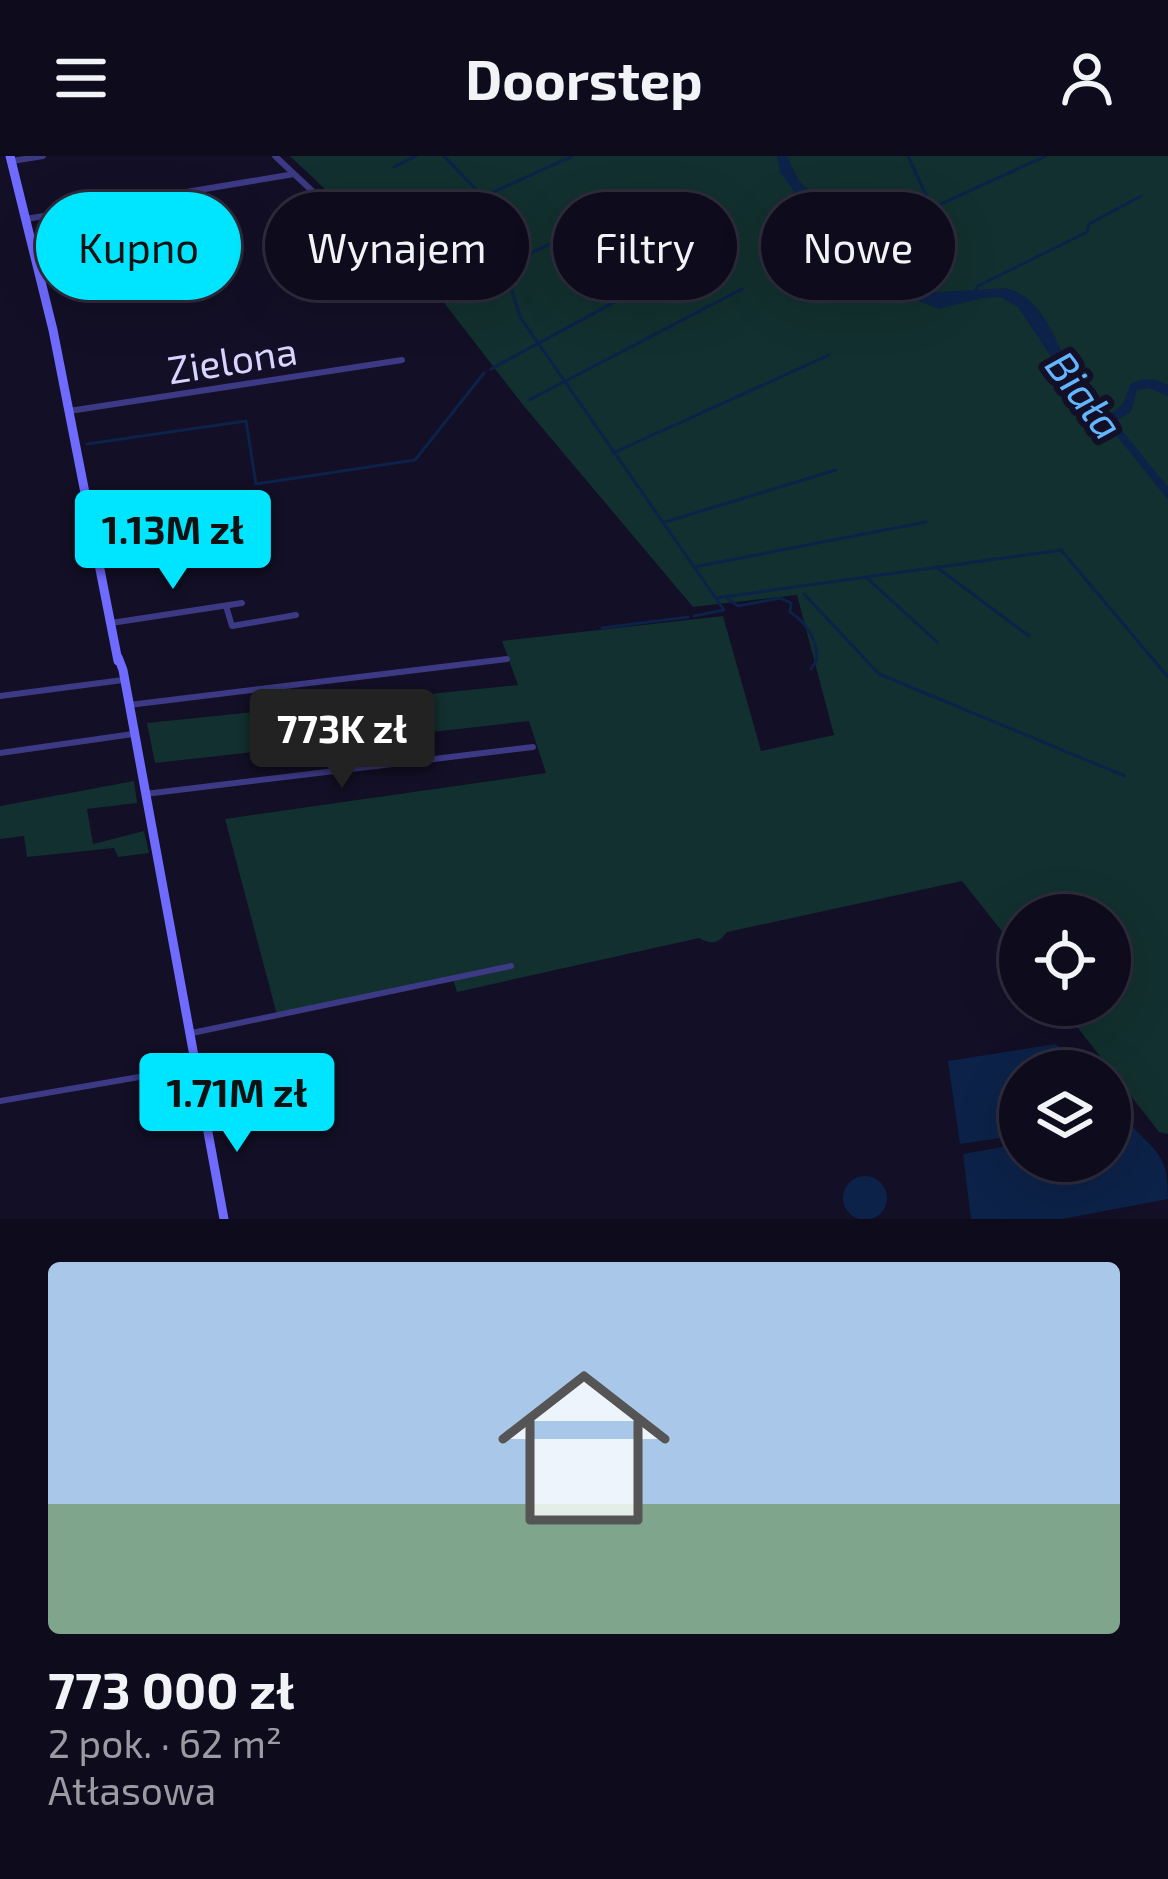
<!DOCTYPE html>
<html lang="pl">
<head>
<meta charset="utf-8">
<style>
	body { margin:0; font-family:"Exo 2",sans-serif; background:#1c1929; color:#f1f3f6; height:100vh; display:flex; flex-direction:column; font-size:45px; white-space:nowrap }
	* { box-sizing:border-box; margin:0 }
	p { font-size:39px; color:#9b9ba3 }
	.icon { flex:none; width:66px; height:66px; fill:none; stroke:currentColor; stroke-width:2; stroke-linecap:round; stroke-linejoin:round }
	.map { position:relative; height:1063px; overflow:hidden }
	.panel { display:flex; flex-direction:column; background:#0e0b1c; flex:1 }
	.panel>* { flex:none }
	.guide { position:absolute; left:36px; top:36px; width:1098px; height:108px; display:flex; gap:24px }
	.fabs { position:absolute; left:999px; top:738px; display:grid; gap:24px }
	.fabs a { display:grid; place-items:center; width:132px; height:132px; border-radius:50%; background:#0e0b1c; box-shadow:0 12px 48px #0002,0 0 0 3px #2e2b3b; font-size:60px }
	.price { position:absolute; translate:-50% -102px; padding:0 27px; border-radius:12px; background:#00e5ff; color:#111; font-size:39px; line-height:78px; filter:drop-shadow(0 3px 6px #0008) }
	.price::after { content:''; position:absolute; left:50%; top:72px; width:36px; height:27px; margin-left:-18px; background:inherit; clip-path:polygon(0 0,100% 0,50% 100%) }
	.price.selected { background:#222; color:#fff }
	ul { padding:0; list-style:none }
	li { display:grid; align-content:center; gap:24px; height:636px; padding:0 48px }
	li span { display:grid; place-items:center; height:372px; border-radius:12px; color:#555 }
	li>.icon { margin-inline-start:auto }
	span .icon { width:216px; height:216px; fill:#fffc; stroke-width:1 }
	li b { font-size:51px }
	.pill { padding:0 42px; border-radius:54px; background:#0e0b1c; box-shadow:0 12px 48px #0002,0 0 0 3px #2e2b3b; font-size:42px; line-height:108px }
	.pill.selected { background:#00e5ff; color:#111 }
	header { display:flex; justify-content:space-between; align-items:center; height:156px; padding:0 48px; background:#0e0b1c; font-size:54px; font-weight:700 }
	.map>svg:first-child { display:block }
	.green { fill:#12302f }
	.water { fill:#0c2248 }
	.lines { fill:none; stroke-linecap:round; stroke-linejoin:round }
	.stream { stroke:#0c2248; stroke-width:3 }
	.street { stroke:#3d3a85; stroke-width:6 }
	.secondary { stroke:#6f6bff; stroke-width:9 }
	.labels { text-anchor:middle; dominant-baseline:central; stroke-width:12; stroke-linejoin:round; paint-order:stroke }
	.street-label { font-size:39px; fill:#d9d4ff; stroke:#130f26 }
	.water-label { font-size:42px; font-style:italic; fill:#62b6ff; stroke:#130f26 }
</style>
</head>
<body>
<header><svg class="icon" aria-label="menu" viewBox="0 0 24 24"><path d="M4 6h16M4 12h16M4 18h16"/></svg>Doorstep<svg class="icon" aria-label="person" viewBox="0 0 24 24"><circle cx="12" cy="8" r="4"/><path d="M4 21q1-7 8-7t8 7"/></svg></header>
<div class="map">
<svg width="1168" height="1063" viewBox="0 0 1168 1063">
	<rect width="100%" height="100%" fill="#130f26"/>
	<path class="green" d="M290 0H1168V978L1159 976 1060 849H1110V759H1020V798L962 725 727 776C718 788 712 789 699 782L457 836 453 823 277 859 225 663 546 617 529 565 155 607 147 567 518 529 502 485 723 460 761 595 834 579 797 439 693 451 523 249 442 144Z
		M134 625 137 647 87 653 93 688 144 675 149 697 118 701 114 692 27 701 24 680 0 683V650Z"/>
	<path class="water" d="M777 0H787L799 25 841 62 851 77 876 97 894 117 914 134 925 137 1005 132C1062 145 1059 233 1108 258 1122 254 1126 242 1130 229 1142 221 1155 222 1168 229V240L1149 232 1137 234 1131 256 1115 266 1168 331V344L1112 274 1081 250 1072 226 1060 214 1018 151 1000 141 983 142 939 153 903 139 802 47 780 16Z
		M1056 888 1082 915H1020V979L960 988 948 905Z
		M1132 970C1160 999 1168 1001 1168 1043L1062 1063H971L963 998 1020 988V1005H1110V973Z
		M843 1042a22 22 0 1 1 44 0a22 22 0 1 1-44 0Z"/>
	<g class="lines">
		<path class="stream" d="M444 0 484 42 520 161 724 454 694 460
			M908 0 932 52 1046 0
			M394 11 416 0
			M400 78 573 0
			M468 127 646 42
			M975 135 978 130 1087 76 1089 68 1141 40
			M491 213 707 96
			M529 244 742 133
			M87 288 246 265 256 328 415 304 484 217
			M613 297 829 199
			M665 366 836 314
			M694 411 926 366
			M939 413 1029 480
			M867 422 937 486
			M804 438 879 518 1125 620
			M716 442 1061 394 1168 521
			M728 443 738 450 780 442 791 447 790 456C808 468 817 484 817 504L811 513
			M602 472 688 461"/>
		<path class="street" d="M275 0 324 46
			M12 5 43 0
			M26 63 294 18
			M69 255 402 204
			M226 450 232 470 296 459
			M111 467 242 447
			M0 540 123 524
			M129 549 507 503
			M0 597 133 578
			M145 638 533 591
			M192 877 511 810
			M0 945 197 911"/>
		<path class="secondary" d="M10 0 53 174 118 505
			M118 501 123 514 224 1063"/>
	</g>
	<g class="labels">
		<g class="street-label">
			<text transform="translate(232 203) rotate(-9)">Zielona</text>
		</g>
		<g class="water-label">
			<text transform="translate(1086 238) rotate(53)">Biała</text>
		</g>
	</g>
</svg>
<div class="fabs">
<a><svg class="icon" aria-label="locate" viewBox="0 0 24 24"><circle cx="12" cy="12" r="6"/><path d="M12 2v4M12 18v4M2 12h4M18 12h4"/></svg></a>
<a><svg class="icon" aria-label="layers" viewBox="0 0 24 24"><path d="M12 4l9 5-9 5-9-5zM3 14l9 5 9-5"/></svg></a>
</div>
<b class="price" style="left:173px;top:436px">1.13M zł</b>
<b class="price selected" style="left:342px;top:635px">773K zł</b>
<b class="price" style="left:237px;top:999px">1.71M zł</b>
<div class="guide">
<a class="pill selected">Kupno</a>
<a class="pill">Wynajem</a>
<a class="pill">Filtry</a>
<a class="pill">Nowe</a>
</div>
</div>
<section class="panel">
<ul>
<li><span style="background:linear-gradient(#a9c7e8 65%,#7fa58c 0)"><svg class="icon" aria-label="home" viewBox="0 0 24 24"><path d="M3 11l9-7 9 7M6 9v11h12V9"/></svg></span><div><b>773 000 zł</b><p>2 pok. · 62 m²</p><p>Atłasowa</p></div></li>
</ul>
</section>
</body>
</html>
